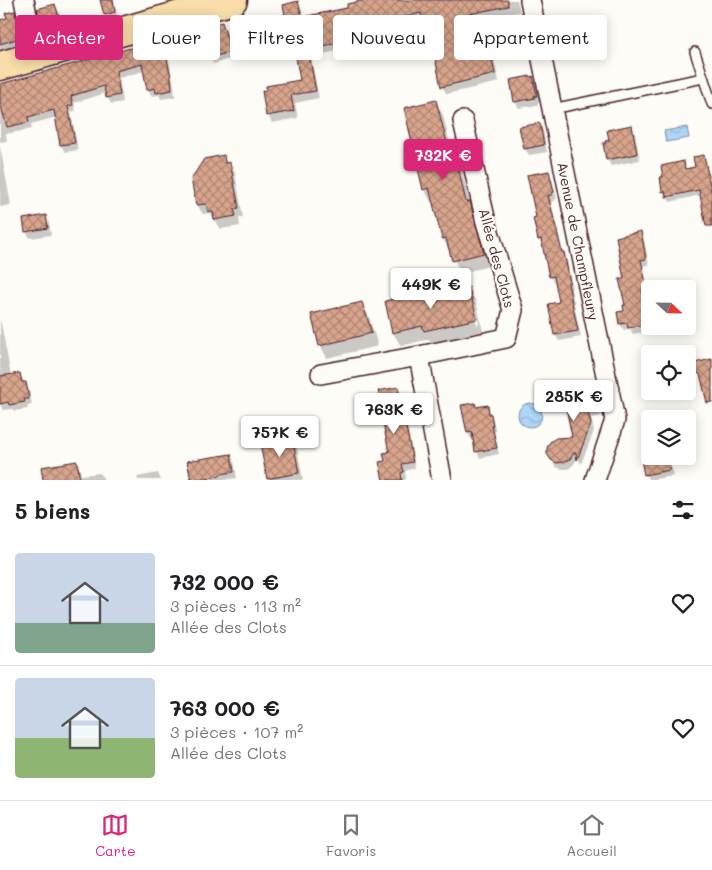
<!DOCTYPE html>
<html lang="fr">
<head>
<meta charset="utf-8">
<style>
	body { margin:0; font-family:Mali,sans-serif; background:#f6f6f6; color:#202124; height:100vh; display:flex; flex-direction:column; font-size:19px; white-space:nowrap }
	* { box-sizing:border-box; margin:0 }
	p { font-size:16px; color:#757577 }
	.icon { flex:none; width:28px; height:28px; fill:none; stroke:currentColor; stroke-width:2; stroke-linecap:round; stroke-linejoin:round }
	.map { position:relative; height:480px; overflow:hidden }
	.sheet { display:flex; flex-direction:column; background:#fff; flex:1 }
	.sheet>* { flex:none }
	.guide { position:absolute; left:15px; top:15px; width:682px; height:45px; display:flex; gap:10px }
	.needle { width:32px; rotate:112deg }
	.tools { position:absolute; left:641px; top:280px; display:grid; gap:10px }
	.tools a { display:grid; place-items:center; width:55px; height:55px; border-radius:5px; background:#fff; box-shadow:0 2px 12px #0003; font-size:25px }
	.price { position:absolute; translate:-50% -42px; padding:0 11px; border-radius:5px; background:#fff; color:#222; font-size:16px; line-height:32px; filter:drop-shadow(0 1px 2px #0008) }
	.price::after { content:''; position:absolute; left:50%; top:30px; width:15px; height:11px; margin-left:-8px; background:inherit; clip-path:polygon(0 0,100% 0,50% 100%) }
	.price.current { background:#db2777; color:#fff }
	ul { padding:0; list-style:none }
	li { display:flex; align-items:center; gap:15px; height:125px; padding:0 15px }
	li+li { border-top:1px solid #e0e0e0 }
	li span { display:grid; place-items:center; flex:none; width:140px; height:100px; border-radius:5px; color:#555 }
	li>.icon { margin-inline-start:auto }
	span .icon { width:60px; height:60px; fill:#fffc; stroke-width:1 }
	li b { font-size:21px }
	h2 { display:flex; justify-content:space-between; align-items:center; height:60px; padding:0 15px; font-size:21px }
	.pill { padding:0 18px; border-radius:5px; background:#fff; box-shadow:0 2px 12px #0003; font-size:18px; line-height:45px }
	.pill.current { background:#db2777; color:#fff }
	.menu { display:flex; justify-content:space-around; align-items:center; height:70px; border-top:1px solid #e0e0e0; background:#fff; font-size:14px; color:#757577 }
	.menu a { display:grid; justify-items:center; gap:2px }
	.menu .current { color:#db2777 }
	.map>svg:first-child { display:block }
	.water { fill:url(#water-waves); stroke:#858ca5 }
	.shadow { fill:#0003; fill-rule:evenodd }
	.building { fill:url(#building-cross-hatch); stroke:#4a1f2b }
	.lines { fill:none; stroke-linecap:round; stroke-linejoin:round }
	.service-casing { stroke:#4a1f2b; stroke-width:12 }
	.minor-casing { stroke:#4a1f2b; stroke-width:22 }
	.primary-casing { stroke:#4a1f2b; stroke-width:31 }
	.service { stroke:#fdfcf7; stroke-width:9 }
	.minor { stroke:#fdfcf7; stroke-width:19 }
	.primary { stroke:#f9deab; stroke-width:28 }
	.labels { text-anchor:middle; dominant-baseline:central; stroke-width:4.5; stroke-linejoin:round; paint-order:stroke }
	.street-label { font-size:14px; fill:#4a1f2b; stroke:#fdfcf7 }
</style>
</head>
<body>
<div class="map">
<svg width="712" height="480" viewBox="0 0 712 480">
	<defs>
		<pattern id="water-waves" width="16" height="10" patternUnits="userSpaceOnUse" patternTransform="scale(1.25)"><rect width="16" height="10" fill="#add5f7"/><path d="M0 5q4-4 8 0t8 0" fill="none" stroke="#96b6d4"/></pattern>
		<pattern id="building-cross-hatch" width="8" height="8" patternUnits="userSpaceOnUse" patternTransform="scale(1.25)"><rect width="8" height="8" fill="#d8a58c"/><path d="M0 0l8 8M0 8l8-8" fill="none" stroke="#b18673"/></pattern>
	</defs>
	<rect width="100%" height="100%" fill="#fdfcf7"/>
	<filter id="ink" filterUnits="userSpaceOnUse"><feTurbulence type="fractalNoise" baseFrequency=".02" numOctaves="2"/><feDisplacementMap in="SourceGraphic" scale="10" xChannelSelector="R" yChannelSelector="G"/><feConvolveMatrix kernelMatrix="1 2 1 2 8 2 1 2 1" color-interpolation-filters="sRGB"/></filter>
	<g filter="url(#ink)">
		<path class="water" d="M687 127 689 138 666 142 664 131Z
			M518 415a12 12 0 1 1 24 0a12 12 0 1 1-24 0Z"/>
		<path class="shadow" d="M102 0H114L118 19 109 21 105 15Z
			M371 0H517L520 12 472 22 478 53 490 51 494 58 499 82 447 94 442 87 433 40 431 41 427 33 424 21 384 31V35L340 44 341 50 311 57 319 98 295 103 298 118 272 123 268 115 302 80 294 42 291 35 298 3 302 10 304 18 349 9Z
			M55 5 59 12 65 34 47 39 43 32Z
			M14 12 18 18 23 45 0 51V21L8 19Z
			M222 24 226 30 233 58 213 64 210 57 207 48 204 49 200 42Z
			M162 40 166 47 174 85 175 97 161 99 159 95 152 96 148 90 144 71 119 78 123 102 111 104 107 97 106 93 74 103 76 111 71 112 78 150 65 152 61 145 57 117 31 124 32 129 6 134 7 141 0 142V107H2L0 99V85Z
			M533 78 536 84 540 102 537 103 538 105 519 108 515 102Z
			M436 102 443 115 452 152H453L460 164 470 203 476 215 490 266 461 273 443 239 434 201 431 202 424 189Z
			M539 124 543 131 547 152 529 155 525 149 521 128Z
			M631 127 635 133 640 160 611 166 607 159Z
			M0 146 11 205 0 207Z
			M703 156 706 162 712 189V218L701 195 670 202 664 191 683 163 686 170 696 168Z
			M223 157 228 164H230L235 173 243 217 239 218 240 226 221 229 210 213 203 214 197 205 192 179Z
			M549 172 552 179 557 199 554 200 555 201 551 202 563 254 567 260 572 289H571L581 337 559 341 555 335 549 305 560 303 556 282 554 283 550 276 543 246 539 240 537 218Z
			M45 217 49 223 51 235 30 238 26 232Z
			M640 233 644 239 649 265 643 266 650 296 645 297 649 313 646 314 649 323 629 327V329L624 330 620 324 618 313 626 312V280Z
			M444 288 447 293 468 289 476 301 483 331 432 344 429 339 401 346 393 333 387 302ZM471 301H473L479 324 477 325Z
			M361 303 369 316 378 346 327 358 320 345Z
			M0 320 1 323 11 376 20 375 24 383H25L29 390 32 405 27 406 28 409 14 411 13 409 3 410 0 404Z
			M649 326 650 331 633 334 630 329Z
			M590 383 594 390 601 416 591 418 594 431 581 464 578 458 573 465 568 469H562L556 467 549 454 574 438Z
			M397 388 401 394 415 468 405 471 406 479 404 480H384L386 462 391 453Z
			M475 404 477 408 487 406 490 412 496 431 494 432 499 454 480 458 477 452 474 438 471 439 468 433Z
			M291 433 296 442 303 480H269L268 479Z
			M650 449V456H669L673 476 649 480 645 474 647 460 645 450Z
			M230 456 234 462 237 478 225 480H192L189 462Z
			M76 463 80 469 81 475 100 473 104 480H44Z
			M158 473 161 480H138L137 477Z"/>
		<path class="building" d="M100 0H113L115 12 104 15Z
			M365 0H508V6L469 14 476 53 490 50 495 74 441 87 430 33 425 34 421 13 380 24 381 27 337 37 338 43 308 49 316 91 291 95 294 111 266 116 262 91 266 90V86L300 80 292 35 289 36 283 5 298 1 302 17 347 8V4Z
			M55 4 62 27 42 33 37 9Z
			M15 11 20 38 0 44V20L7 18 5 13Z
			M222 22 231 52 208 58 204 41 199 43 195 30Z
			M163 39 171 78 172 90 156 93 155 88 147 90 142 64 116 71 120 95 106 98 104 86 71 96 73 105 68 106 75 143 60 145 54 110 28 117 29 122 7 127 0 103V84Z
			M530 76V77L533 76 537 96H534L535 98 514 102 510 80Z
			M436 100 449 151 454 150 466 202 470 201 484 253 452 261 446 238 442 239 429 188 423 190 404 108Z
			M540 123 544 145 524 149 519 127Z
			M632 125 637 154 606 160 603 143H606L605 141 609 140 607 130Z
			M224 155 225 163 230 162 239 208 234 209 236 216 214 220 213 212H208L206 204 196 205 191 179 204 159Z
			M704 155 712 195V226H706L699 190 666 197 665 191 662 192 660 177H663L661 166 684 161 685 169 695 167 693 157Z
			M549 171 554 192 552 193V195H548L562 252H564L570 282 568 283 578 331 554 335 548 304 559 302 554 276 549 277 541 239 538 240 533 218 536 217 527 175Z
			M46 215 48 228 25 232 23 219Z
			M641 231 646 259 641 260 647 289 642 290 646 307H644L648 325 628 328 627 323 619 324 617 312 624 311 623 305H625L619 279H624L616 237Z
			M445 286 446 292 469 287 477 319 424 331 422 326 392 333 385 301Z
			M362 302 372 333 319 346 311 314Z
			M712 359V402L707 403 700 374 696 373 694 363Z
			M20 373 22 382H26L29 399H24L25 402 9 405 8 402 0 404V376Z
			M590 382 594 398H596L598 409 588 412 591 424 577 460 576 453H574L570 459 564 462 557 463 551 460 547 454V448L550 442 556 438 572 437 562 388Z
			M398 387 413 462 402 464 404 472 401 473 402 480H383L379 462 385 461 383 453 389 452 378 399 380 398 378 391Z
			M475 403 476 407 488 405 489 414H491L493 425H492L497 448 475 452 472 432 467 433 461 405Z
			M291 430 299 473 267 479 261 449 269 436 283 444Z
			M231 454 234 472 220 474V476L191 480 187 461Z
			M645 456H667L670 470 644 475 641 459H645Z
			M77 461 80 480H43L41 467Z"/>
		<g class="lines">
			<g class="service-casing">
				<path id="service" d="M695 52 712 104
					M552 109 703 78"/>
			</g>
			<g class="minor-casing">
				<g id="minor">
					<path d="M24 0 35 55"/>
					<path id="s1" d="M530 0 615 420 595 480"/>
					<path d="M419 356 442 480"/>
					<path d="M321 374 419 356 506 338 513 310 486 222 463 121"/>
				</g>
			</g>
			<g class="primary-casing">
				<path id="primary" d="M0 66 233 0"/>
			</g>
			<use href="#service" class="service"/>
			<use href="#minor" class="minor"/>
			<use href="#primary" class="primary"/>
		</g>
	</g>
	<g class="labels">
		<g class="street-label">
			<text stroke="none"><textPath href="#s1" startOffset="246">Avenue de Champfleury</textPath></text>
			<text transform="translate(497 258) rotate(75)">Allée des Clots</text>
		</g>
	</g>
</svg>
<div class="tools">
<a><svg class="needle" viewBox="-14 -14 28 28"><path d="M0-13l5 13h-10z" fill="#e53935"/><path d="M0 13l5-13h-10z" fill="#757577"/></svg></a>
<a><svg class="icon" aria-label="locate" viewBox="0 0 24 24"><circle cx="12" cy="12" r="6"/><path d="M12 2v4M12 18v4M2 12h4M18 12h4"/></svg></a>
<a><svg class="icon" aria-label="layers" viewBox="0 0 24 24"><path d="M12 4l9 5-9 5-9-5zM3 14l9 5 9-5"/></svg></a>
</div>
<b class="price current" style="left:443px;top:181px">732K €</b>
<b class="price" style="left:431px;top:310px">449K €</b>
<b class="price" style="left:574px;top:422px">285K €</b>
<b class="price" style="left:394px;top:435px">763K €</b>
<b class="price" style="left:280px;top:458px">757K €</b>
<div class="guide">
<a class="pill current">Acheter</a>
<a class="pill">Louer</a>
<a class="pill">Filtres</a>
<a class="pill">Nouveau</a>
<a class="pill">Appartement</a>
</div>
</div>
<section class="sheet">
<h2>5 biens<svg class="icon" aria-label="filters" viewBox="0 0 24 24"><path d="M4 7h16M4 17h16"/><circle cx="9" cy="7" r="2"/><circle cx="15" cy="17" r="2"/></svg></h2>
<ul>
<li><span style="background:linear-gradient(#c9d6e8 70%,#7fa58c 0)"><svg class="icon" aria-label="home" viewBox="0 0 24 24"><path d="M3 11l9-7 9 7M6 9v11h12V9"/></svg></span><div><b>732 000 €</b><p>3 pièces · 113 m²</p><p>Allée des Clots</p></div><svg class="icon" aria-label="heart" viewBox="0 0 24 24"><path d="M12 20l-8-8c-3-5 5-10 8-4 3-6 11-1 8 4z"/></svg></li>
<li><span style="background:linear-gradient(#c9d6e8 60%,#8fb573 0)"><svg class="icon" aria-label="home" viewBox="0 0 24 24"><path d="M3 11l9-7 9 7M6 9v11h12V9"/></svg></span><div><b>763 000 €</b><p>3 pièces · 107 m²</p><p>Allée des Clots</p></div><svg class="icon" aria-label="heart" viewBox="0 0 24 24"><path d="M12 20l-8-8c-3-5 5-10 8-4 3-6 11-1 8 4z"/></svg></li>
</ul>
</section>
<nav class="menu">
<a class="current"><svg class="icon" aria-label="map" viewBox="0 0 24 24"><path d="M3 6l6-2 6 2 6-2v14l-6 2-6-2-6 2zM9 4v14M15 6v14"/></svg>Carte</a>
<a><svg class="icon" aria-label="saved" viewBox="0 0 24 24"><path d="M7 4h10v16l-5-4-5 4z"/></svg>Favoris</a>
<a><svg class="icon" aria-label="home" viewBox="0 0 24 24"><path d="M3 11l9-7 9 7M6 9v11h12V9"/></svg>Accueil</a>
</nav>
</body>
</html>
